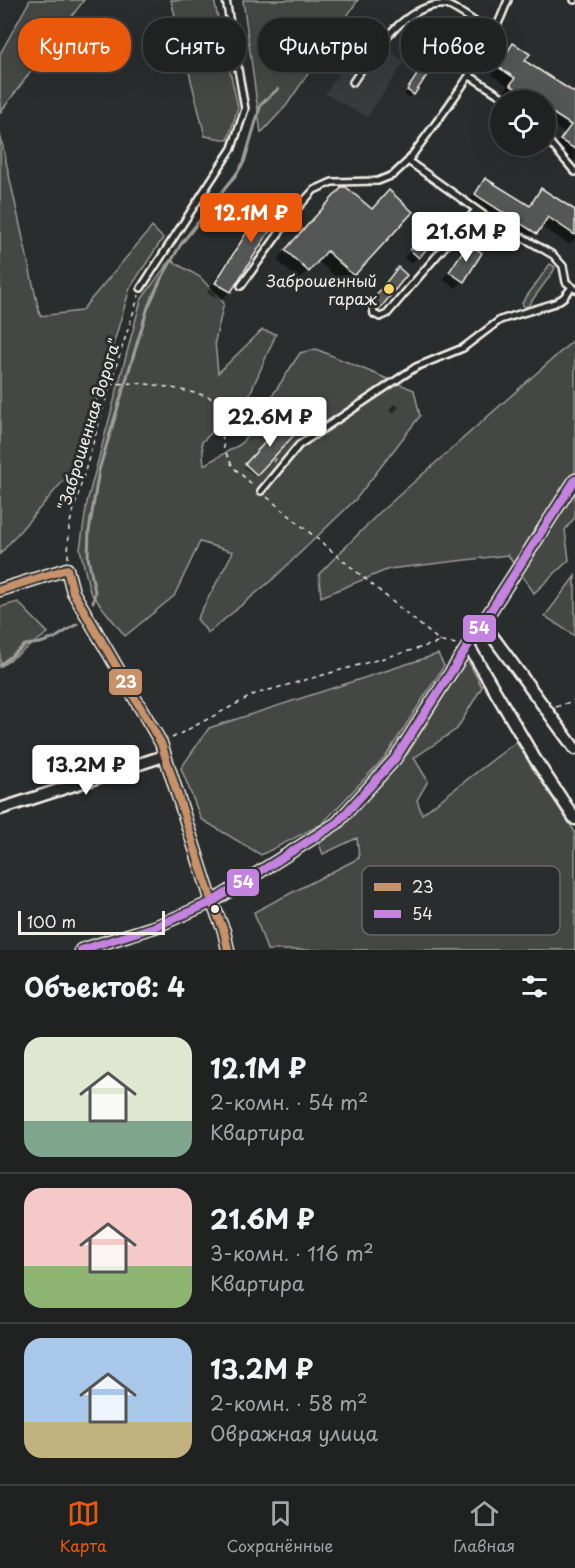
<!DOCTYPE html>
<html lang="ru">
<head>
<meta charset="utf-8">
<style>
	body { margin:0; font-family:"Playpen Sans",sans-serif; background:#282a2a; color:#f1f3f6; height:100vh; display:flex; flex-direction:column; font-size:22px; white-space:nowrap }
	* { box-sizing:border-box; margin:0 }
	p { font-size:20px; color:#a2a4a5 }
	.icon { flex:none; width:33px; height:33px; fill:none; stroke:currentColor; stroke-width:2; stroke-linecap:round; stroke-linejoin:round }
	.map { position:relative; height:950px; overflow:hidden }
	.drawer { display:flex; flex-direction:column; background:#202222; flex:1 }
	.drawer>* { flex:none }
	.top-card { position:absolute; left:18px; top:18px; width:540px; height:54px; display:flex; gap:12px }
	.buttons { position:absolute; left:490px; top:90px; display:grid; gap:12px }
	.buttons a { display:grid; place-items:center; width:66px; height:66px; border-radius:50%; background:#202222; box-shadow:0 6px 24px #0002,0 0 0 2px #3d3f40; font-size:30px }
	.scale { position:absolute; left:18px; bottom:15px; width:147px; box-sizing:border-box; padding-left:6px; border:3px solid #f4f1e8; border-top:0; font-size:16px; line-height:21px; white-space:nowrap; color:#f4f1e8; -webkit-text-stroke:4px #2a2d2e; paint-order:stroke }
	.price { position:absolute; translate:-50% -51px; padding:0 14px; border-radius:6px; background:#fff; color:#222; font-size:20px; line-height:39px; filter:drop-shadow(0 2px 3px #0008) }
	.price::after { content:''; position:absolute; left:50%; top:36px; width:18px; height:14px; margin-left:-9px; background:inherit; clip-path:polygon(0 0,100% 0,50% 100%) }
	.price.current { background:#ea580c; color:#fff }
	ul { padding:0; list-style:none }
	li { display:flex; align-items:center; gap:18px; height:150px; padding:0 24px }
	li+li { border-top:2px solid #3d3f40 }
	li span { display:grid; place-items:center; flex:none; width:168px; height:120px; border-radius:18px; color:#555 }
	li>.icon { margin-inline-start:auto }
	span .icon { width:72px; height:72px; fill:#fffc; stroke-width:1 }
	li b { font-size:26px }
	h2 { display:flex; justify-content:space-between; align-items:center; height:72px; padding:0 24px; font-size:26px }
	.tag { padding:0 21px; border-radius:24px; background:#202222; box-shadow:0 6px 24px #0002,0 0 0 2px #3d3f40; font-size:21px; line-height:54px }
	.tag.current { background:#ea580c; color:#fff }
	.dock { display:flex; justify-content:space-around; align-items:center; height:84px; border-top:2px solid #3d3f40; background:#202222; font-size:16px; color:#a2a4a5 }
	.dock a { display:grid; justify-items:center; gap:3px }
	.dock .current { color:#ea580c }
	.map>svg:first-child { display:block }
	.built { fill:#373a3a }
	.green { fill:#444645; stroke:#9c9c96; stroke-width:1.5 }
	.shadow { fill:#0007 }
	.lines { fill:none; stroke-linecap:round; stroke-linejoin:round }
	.stream { stroke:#9f9f9a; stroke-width:3 }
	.building { fill:#555756; stroke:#f4f1e8; stroke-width:1.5 }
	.lane-casing { stroke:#f4f1e8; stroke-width:10 }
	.street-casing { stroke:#f4f1e8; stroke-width:15 }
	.path { stroke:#f4f1e8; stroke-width:1.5; stroke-dasharray:4.5 4.5; stroke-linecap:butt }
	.lane { stroke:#2a2d2e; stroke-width:5 }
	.street { stroke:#2a2d2e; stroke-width:10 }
	.bus-1-casing { stroke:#2a2d2e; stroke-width:12 }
	.bus-2-casing { stroke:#2a2d2e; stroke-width:12 }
	.bus-1 { stroke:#c7916a; stroke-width:8 }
	.bus-2 { stroke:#c483df; stroke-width:8 }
	.poi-dot { fill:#ffd166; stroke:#2a2d2e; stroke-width:2 }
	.bus-dot { fill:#f4f1e8; stroke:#2a2d2e; stroke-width:2 }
	.labels { text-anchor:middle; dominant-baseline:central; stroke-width:6; stroke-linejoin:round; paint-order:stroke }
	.poi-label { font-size:16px; fill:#f4f1e8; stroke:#2a2d2e; text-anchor:end }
	.street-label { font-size:16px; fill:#f4f1e8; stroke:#2a2d2e }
	.key { fill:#2a2d2e; stroke:#676866; stroke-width:1.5 }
	.key-label { font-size:16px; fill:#f4f1e8 }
	.line-badge { stroke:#2a2d2e; stroke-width:2 }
	.badge-label { font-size:16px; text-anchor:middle; font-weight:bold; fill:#fff }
</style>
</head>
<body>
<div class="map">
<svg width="575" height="950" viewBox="0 0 575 950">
	<rect width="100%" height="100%" fill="#2a2d2e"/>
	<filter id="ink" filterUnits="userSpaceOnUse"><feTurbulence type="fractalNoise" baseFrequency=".0167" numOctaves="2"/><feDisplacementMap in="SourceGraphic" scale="12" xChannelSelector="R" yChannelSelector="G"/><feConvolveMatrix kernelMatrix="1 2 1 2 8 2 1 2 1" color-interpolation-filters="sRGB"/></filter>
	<g filter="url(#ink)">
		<path class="built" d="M364 35 405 61 367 117 325 94Z"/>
		<path class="green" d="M30 0H84L0 113V54Z
			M171 0H214L238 107 228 140 205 136Z
			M243 0H358L286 106 261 133Z
			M0 134 40 316 81 311 152 227 163 238 130 288 78 464 0 554Z
			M170 260 200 277 224 303 215 341 218 373 262 330 276 334 249 396 202 442 204 465 241 444 300 353 316 349 414 390 420 416 356 499 273 579 208 633 197 619 233 552 200 542 174 596 125 636 90 592 80 549 87 502 141 300Z
			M550 264 555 267 553 272 528 306 524 307 522 303Z
			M575 339V517L565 530 569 560 534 593 508 555 389 569 321 597 319 574 378 514Z
			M575 576V636L545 616Z
			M18 602 48 633 0 667V607Z
			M438 654 444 666 386 756 322 824 261 855 201 819 181 768 209 728Z
			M467 659 482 687 457 729 414 758 428 781 417 800 422 814 516 742 575 832V950H267L254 912 359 858 357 838 323 854 319 844 353 815 408 753Z"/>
		<path class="shadow" d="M514 45 523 62 570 92 575 88V162L554 148 564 133 546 121V100H514L503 94 508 86 492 75 506 53Z
			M422 69 413 94 409 98 404 95Z
			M485 180 528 207 541 190 575 212V239L569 244 540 226 528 241 468 203 477 188Z
			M270 197 230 291 221 300 207 292 261 206Z
			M333 198 371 211 353 275 344 284 317 260 299 280 277 260Z
			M437 219 418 257 411 264 404 258Z
			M468 245 480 253 462 281 456 288 443 280 461 252Z
			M405 275 372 315 365 310 391 276Z
			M394 404 399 407 393 413 389 410Z
			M284 424 294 433 255 476 244 467Z"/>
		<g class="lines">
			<path class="stream" d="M93 602 95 592 88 557 89 531 99 470 148 307 160 281 181 244 235 176 244 162 261 104 278 89
				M0 665 25 645 40 643 55 638 77 624"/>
		</g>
		<path class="building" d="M513 43 530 54 525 61 575 93V149L560 140 571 125 546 109V100H533L510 85 515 78 498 67Z
			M422 67 429 72 414 95 407 90Z
			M485 178 530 206 541 188 575 210V235L548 217 537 234 482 199 475 194Z
			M342 187H346L372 209 389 190 413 212 354 276 327 251 309 272 285 250Z
			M270 195 286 205 231 292 215 283Z
			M444 210 453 218 419 258 410 250Z
			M468 243 482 253 464 282 449 272Z
			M398 267 407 275 379 310 376 305 370 303Z
			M284 422 296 433 257 475 245 464Z"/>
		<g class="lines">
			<g class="lane-casing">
				<path id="lane" d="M574 0H575
					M470 76 507 100
					M353 82C371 55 407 0 447 5 463 12 479 25 494 35
					M546 138 575 172
					M408 161C447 107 484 63 508 0
					M241 286 295 211 314 190 332 182 378 181 393 175 408 161 484 215 553 255 563 266 566 282 575 289
					M141 288 232 148 245 109 226 0
					M373 309 374 314 380 317 387 314 476 210
					M289 414 312 435
					M261 491 299 445 416 367 463 348 500 320 555 303 564 297 572 287"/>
			</g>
			<g class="street-casing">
				<path id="street" d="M0 590 67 569 73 592 161 743 212 902 224 931 228 950
					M482 622 575 749
					M468 645 535 759 575 819
					M0 809 164 756
					M81 950 157 926 212 902 337 823 395 759 575 480"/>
			</g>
			<path class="path" d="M110 385C143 379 175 389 208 396L218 404 224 449 233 467 254 486
				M273 462 279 456
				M267 497 441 642
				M68 558 69 526 110 385 139 295
				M556 707 575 700
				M172 738 255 694 441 642 458 644"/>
			<use href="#lane" class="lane"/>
			<use href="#street" class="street"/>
			<g class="bus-1-casing">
				<path id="bus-1" d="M0 590 67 569 73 592 161 743 212 902 224 931 228 950"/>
			</g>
			<g class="bus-2-casing">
				<path id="bus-2" d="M81 950 157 926 212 902 337 823 395 759 575 480"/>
			</g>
			<use href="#bus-1" class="bus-1"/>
			<use href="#bus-2" class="bus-2"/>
		</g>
	</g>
	<circle class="poi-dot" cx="389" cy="289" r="6"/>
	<circle class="bus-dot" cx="215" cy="909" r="5"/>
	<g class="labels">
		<g class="poi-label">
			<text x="377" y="280">Заброшенный<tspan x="377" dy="18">гараж</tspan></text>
		</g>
		<g class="street-label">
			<text transform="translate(88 424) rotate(-73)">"Заброшенная дорога"</text>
		</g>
	</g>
	<rect x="362" y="866" width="198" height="69" rx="9" class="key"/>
	<rect x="374" y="883" width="27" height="8" fill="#c7916a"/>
	<rect x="374" y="910" width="27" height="8" fill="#c483df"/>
	<g class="key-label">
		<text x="412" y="893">23</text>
		<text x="412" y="920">54</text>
	</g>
	<g class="line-badge">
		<rect x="462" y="614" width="35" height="29" rx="6" fill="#c483df"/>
		<rect x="108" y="668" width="35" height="28" rx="6" fill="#c7916a"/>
		<rect x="226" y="868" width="34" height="29" rx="6" fill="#c483df"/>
	</g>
	<g class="badge-label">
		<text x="479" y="634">54</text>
		<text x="126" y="688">23</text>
		<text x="243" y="888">54</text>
	</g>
</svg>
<div class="buttons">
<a><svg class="icon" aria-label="locate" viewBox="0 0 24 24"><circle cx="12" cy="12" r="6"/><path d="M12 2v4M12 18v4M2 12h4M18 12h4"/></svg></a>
</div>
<div class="scale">100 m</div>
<b class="price current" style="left:251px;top:244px">12.1M ₽</b>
<b class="price" style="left:466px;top:263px">21.6M ₽</b>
<b class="price" style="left:270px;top:448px">22.6M ₽</b>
<b class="price" style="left:86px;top:796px">13.2M ₽</b>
<div class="top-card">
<a class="tag current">Купить</a>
<a class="tag">Снять</a>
<a class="tag">Фильтры</a>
<a class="tag">Новое</a>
</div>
</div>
<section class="drawer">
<h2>Объектов: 4<svg class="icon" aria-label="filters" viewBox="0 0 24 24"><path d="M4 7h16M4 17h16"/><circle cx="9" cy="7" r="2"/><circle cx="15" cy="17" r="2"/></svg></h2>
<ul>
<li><span style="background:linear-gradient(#dfe7d0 70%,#7fa58c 0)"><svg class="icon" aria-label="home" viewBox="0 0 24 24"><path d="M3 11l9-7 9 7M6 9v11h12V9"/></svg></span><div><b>12.1M ₽</b><p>2-комн. · 54 m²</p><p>Квартира</p></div></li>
<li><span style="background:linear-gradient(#f6c9c9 65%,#8fb573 0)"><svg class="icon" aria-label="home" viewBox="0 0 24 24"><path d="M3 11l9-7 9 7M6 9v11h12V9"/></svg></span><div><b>21.6M ₽</b><p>3-комн. · 116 m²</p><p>Квартира</p></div></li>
<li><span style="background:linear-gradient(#a9c7e8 70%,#c2b280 0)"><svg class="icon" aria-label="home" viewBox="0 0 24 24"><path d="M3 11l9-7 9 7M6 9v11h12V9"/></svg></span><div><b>13.2M ₽</b><p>2-комн. · 58 m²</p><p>Овражная улица</p></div></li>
</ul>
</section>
<nav class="dock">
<a class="current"><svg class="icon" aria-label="map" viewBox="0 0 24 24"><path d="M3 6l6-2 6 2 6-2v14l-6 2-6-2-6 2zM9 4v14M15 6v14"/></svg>Карта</a>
<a><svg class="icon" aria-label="saved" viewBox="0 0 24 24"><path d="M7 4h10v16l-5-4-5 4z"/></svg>Сохранённые</a>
<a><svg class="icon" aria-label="home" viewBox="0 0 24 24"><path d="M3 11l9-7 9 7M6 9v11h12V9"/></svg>Главная</a>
</nav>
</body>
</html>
